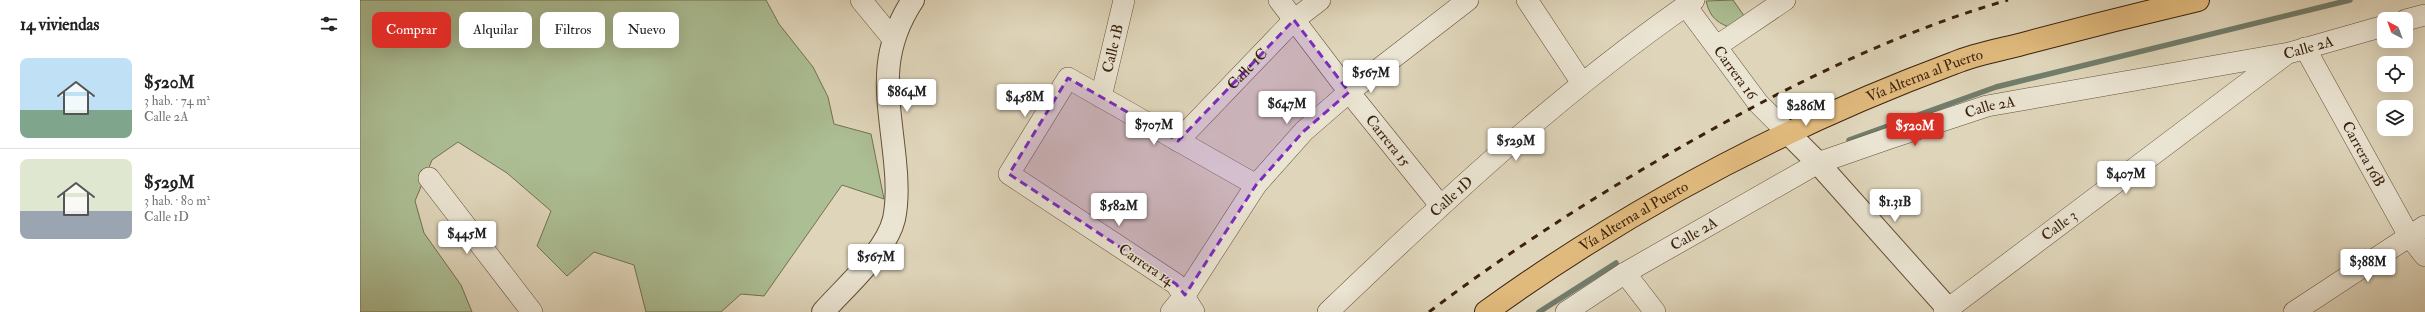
<!DOCTYPE html>
<html lang="es">
<head>
<meta charset="utf-8">
<style>
	body { margin:0; font-family:"IM FELL Double Pica",serif; background:#f2f2f2; color:#222; height:100vh; display:flex; flex-direction:column; font-size:15px; white-space:nowrap }
	* { box-sizing:border-box; margin:0 }
	p { font-size:13px; color:#767676 }
	.icon { flex:none; width:22px; height:22px; fill:none; stroke:currentColor; stroke-width:2; stroke-linecap:round; stroke-linejoin:round }
	.map { position:relative; flex:1; overflow:hidden }
	.sheet { display:flex; flex-direction:column; background:#fff; width:360px }
	.sheet>* { flex:none }
	.top-card { position:absolute; left:12px; top:12px; width:380px; height:36px; display:flex; gap:8px }
	.needle { width:26px; rotate:319deg }
	.tools { position:absolute; left:2017px; top:12px; display:grid; gap:8px }
	.tools a { display:grid; place-items:center; width:36px; height:36px; border-radius:8px; background:#fff; box-shadow:0 4px 16px #0002; font-size:20px }
	.price { position:absolute; translate:-50% -34px; padding:0 9px; border-radius:4px; background:#fff; color:#222; font-size:13px; line-height:26px; filter:drop-shadow(0 1px 2px #0008) }
	.price::after { content:''; position:absolute; left:50%; top:24px; width:12px; height:9px; margin-left:-6px; background:inherit; clip-path:polygon(0 0,100% 0,50% 100%) }
	.price.active { background:#d93025; color:#fff }
	ul { padding:0; list-style:none }
	li { display:flex; align-items:center; gap:12px; height:100px; padding:0 20px }
	li+li { border-top:1px solid #e0e0e0 }
	li span { display:grid; place-items:center; flex:none; width:112px; height:80px; border-radius:8px; color:#555 }
	li>.icon { margin-inline-start:auto }
	span .icon { width:48px; height:48px; fill:#fffc; stroke-width:1 }
	li b { font-size:17px }
	h2 { display:flex; justify-content:space-between; align-items:center; height:48px; padding:0 20px; font-size:17px }
	.chip { padding:0 14px; border-radius:8px; background:#fff; box-shadow:0 4px 16px #0002; font-size:14px; line-height:36px }
	.chip.active { background:#d93025; color:#fff }
	main { display:flex; flex:1; min-height:0 }
	.map>svg:first-child { display:block }
	.green { fill:#acbe94; stroke:#747050 }
	.lines { fill:none; stroke-linecap:round; stroke-linejoin:round }
	.stream { stroke:#717d6b; stroke-width:5.5 }
	.minor-casing { stroke:#654f38; stroke-width:22 }
	.tertiary-casing { stroke:#654f38; stroke-width:24 }
	.primary-casing { stroke:#3c220d; stroke-width:24 }
	.minor { stroke:#eae4d2; stroke-width:21 }
	.tertiary { stroke:#eae4d2; stroke-width:22 }
	.primary { stroke:#e0ba7d; stroke-width:22 }
	.rail { stroke:#3c220d; stroke-width:3; stroke-dasharray:7 7; stroke-linecap:butt }
	.marked { fill:#7b2cbf; fill-opacity:0.2; stroke:#7b2cbf; stroke-width:3; stroke-dasharray:8 5; stroke-linejoin:round }
	.labels { text-anchor:middle; dominant-baseline:central; stroke-width:3; stroke-linejoin:round; paint-order:stroke }
	.street-label { font-size:15px; fill:#3c220d; stroke:#eae4d2 }
</style>
</head>
<body>
<main>
<section class="sheet">
<h2>14 viviendas<svg class="icon" aria-label="filters" viewBox="0 0 24 24"><path d="M4 7h16M4 17h16"/><circle cx="9" cy="7" r="2"/><circle cx="15" cy="17" r="2"/></svg></h2>
<ul>
<li><span style="background:linear-gradient(#bfe0f5 65%,#7fa58c 0)"><svg class="icon" aria-label="home" viewBox="0 0 24 24"><path d="M3 11l9-7 9 7M6 9v11h12V9"/></svg></span><div><b>$520M</b><p>3 hab. · 74 m²</p><p>Calle 2A</p></div></li>
<li><span style="background:linear-gradient(#dfe7d0 65%,#9aa5b1 0)"><svg class="icon" aria-label="home" viewBox="0 0 24 24"><path d="M3 11l9-7 9 7M6 9v11h12V9"/></svg></span><div><b>$529M</b><p>3 hab. · 80 m²</p><p>Calle 1D</p></div></li>
</ul>
</section>
<div class="map">
<svg width="2065" height="312" viewBox="0 0 2065 312">
	<rect width="100%" height="100%" fill="#dfd5ba"/>
	<filter id="stains"><feTurbulence type="fractalNoise" baseFrequency=".005" numOctaves="4"/><feColorMatrix values="0 0 0 0 .2 0 0 0 0 .09 0 0 0 0 .02 0 0 0 .5 -.17"/></filter>
	<radialGradient id="worn" r=".72"><stop offset=".6" stop-color="#630" stop-opacity="0"/><stop offset="1" stop-color="#630" stop-opacity=".3"/></radialGradient>
	<path class="green" d="M0 0H406L419 24 453 67 468 97 474 124 511 134 524 199 482 185 404 296 381 294 361 312H286L274 265 234 252 207 276 177 246 191 211 147 173 98 142 72 160 55 201 64 233 101 285 112 312H0Z
		M1373 0 1387 20 1375 29C1358 24 1350 18 1346 1Z"/>
	<g class="lines">
		<path class="stream" d="M1489 140 1636 87 1990 0
			M1179 312 1256 263"/>
		<g class="minor-casing">
			<g id="minor">
				<path d="M501 0 533 39"/>
				<path id="s1" d="M919 0 989 92 1080 205"/>
				<path d="M1167 0 1222 83"/>
				<path id="s2" d="M1326 6 1398 103 1427 132"/>
				<path d="M2046 20 2065 15"/>
				<path d="M1357 46 1425 0"/>
				<path id="s3" d="M1945 48 2049 236 2065 256"/>
				<path id="s4" d="M741 97 764 0"/>
				<path id="s5" d="M818 141 934 20 960 0"/>
				<path d="M69 178 172 312"/>
				<path d="M1265 273 1295 312"/>
				<path d="M811 312 825 295 896 185 944 131 989 92 1108 0"/>
				<path d="M834 312 816 284 649 174 708 78 896 185"/>
				<path id="s6" d="M968 312C1084 201 1202 91 1334 0"/>
				<path id="s7" d="M1206 312 1265 273 1458 163 1530 138 1627 106 1929 53 2024 26"/>
				<path id="s8" d="M1584 312 1925 55"/>
				<path d="M1934 312 2065 226"/>
			</g>
		</g>
		<g class="tertiary-casing">
			<path id="tertiary" d="M1427 132 1458 163 1591 312
				M463 312C485 287 526 252 534 219 538 200 537 180 535 161 529 99 516 56 553 0"/>
		</g>
		<g class="primary-casing">
			<g id="primary">
				<path id="s9" d="M1126 312C1270 208 1427 125 1594 63 1618 53 1645 49 1670 42 1726 27 1782 13 1838 0"/>
			</g>
		</g>
		<use href="#minor" class="minor"/>
		<use href="#tertiary" class="tertiary"/>
		<use href="#primary" class="primary"/>
		<path class="rail" d="M1069 312C1151 250 1238 194 1328 143 1430 85 1534 33 1648 0"/>
	</g>
	<path class="marked" d="M934 20 989 92 944 131 896 185 825 295 816 284 649 174 708 78 818 141Z"/>
	<g class="labels">
		<g class="street-label">
			<text stroke="none"><textPath href="#s7" startOffset="798">Calle 2A</textPath></text>
			<text stroke="none"><textPath href="#s4" startOffset="50">Calle 1B</textPath></text>
			<text stroke="none"><textPath href="#s5" startOffset="100">Calle 1C</textPath></text>
			<text stroke="none"><textPath href="#s2" startOffset="83">Carrera 16</textPath></text>
			<text stroke="none"><textPath href="#s9" startOffset="500">Vía Alterna al Puerto</textPath></text>
			<text stroke="none"><textPath href="#s7" startOffset="474">Calle 2A</textPath></text>
			<text stroke="none"><textPath href="#s1" startOffset="178">Carrera 15</textPath></text>
			<text stroke="none"><textPath href="#s3" startOffset="121">Carrera 16B</textPath></text>
			<text stroke="none"><textPath href="#s6" startOffset="169">Calle 1D</textPath></text>
			<text stroke="none"><textPath href="#s9" startOffset="176">Vía Alterna al Puerto</textPath></text>
			<text stroke="none"><textPath href="#s8" startOffset="144">Calle 3</textPath></text>
			<text stroke="none"><textPath href="#s7" startOffset="150">Calle 2A</textPath></text>
			<text transform="translate(786 265) rotate(34)">Carrera 14</text>
		</g>
	</g>
	<rect width="100%" height="100%" filter="url(#stains)"/>
	<rect width="100%" height="100%" fill="url(#worn)"/>
</svg>
<div class="tools">
<a><svg class="needle" viewBox="-14 -14 28 28"><path d="M0-13l5 13h-10z" fill="#e53935"/><path d="M0 13l5-13h-10z" fill="#767676"/></svg></a>
<a><svg class="icon" aria-label="locate" viewBox="0 0 24 24"><circle cx="12" cy="12" r="6"/><path d="M12 2v4M12 18v4M2 12h4M18 12h4"/></svg></a>
<a><svg class="icon" aria-label="layers" viewBox="0 0 24 24"><path d="M12 4l9 5-9 5-9-5zM3 14l9 5 9-5"/></svg></a>
</div>
<b class="price" style="left:1011px;top:94px">$567M</b>
<b class="price" style="left:547px;top:113px">$864M</b>
<b class="price" style="left:665px;top:118px">$458M</b>
<b class="price" style="left:927px;top:125px">$647M</b>
<b class="price" style="left:1446px;top:127px">$286M</b>
<b class="price" style="left:794px;top:146px">$707M</b>
<b class="price active" style="left:1555px;top:147px">$520M</b>
<b class="price" style="left:1156px;top:162px">$529M</b>
<b class="price" style="left:1766px;top:195px">$407M</b>
<b class="price" style="left:1535px;top:223px">$1.31B</b>
<b class="price" style="left:759px;top:227px">$582M</b>
<b class="price" style="left:107px;top:255px">$445M</b>
<b class="price" style="left:516px;top:278px">$567M</b>
<b class="price" style="left:2008px;top:283px">$388M</b>
<div class="top-card">
<a class="chip active">Comprar</a>
<a class="chip">Alquilar</a>
<a class="chip">Filtros</a>
<a class="chip">Nuevo</a>
</div>
</div>
</main>
</body>
</html>
